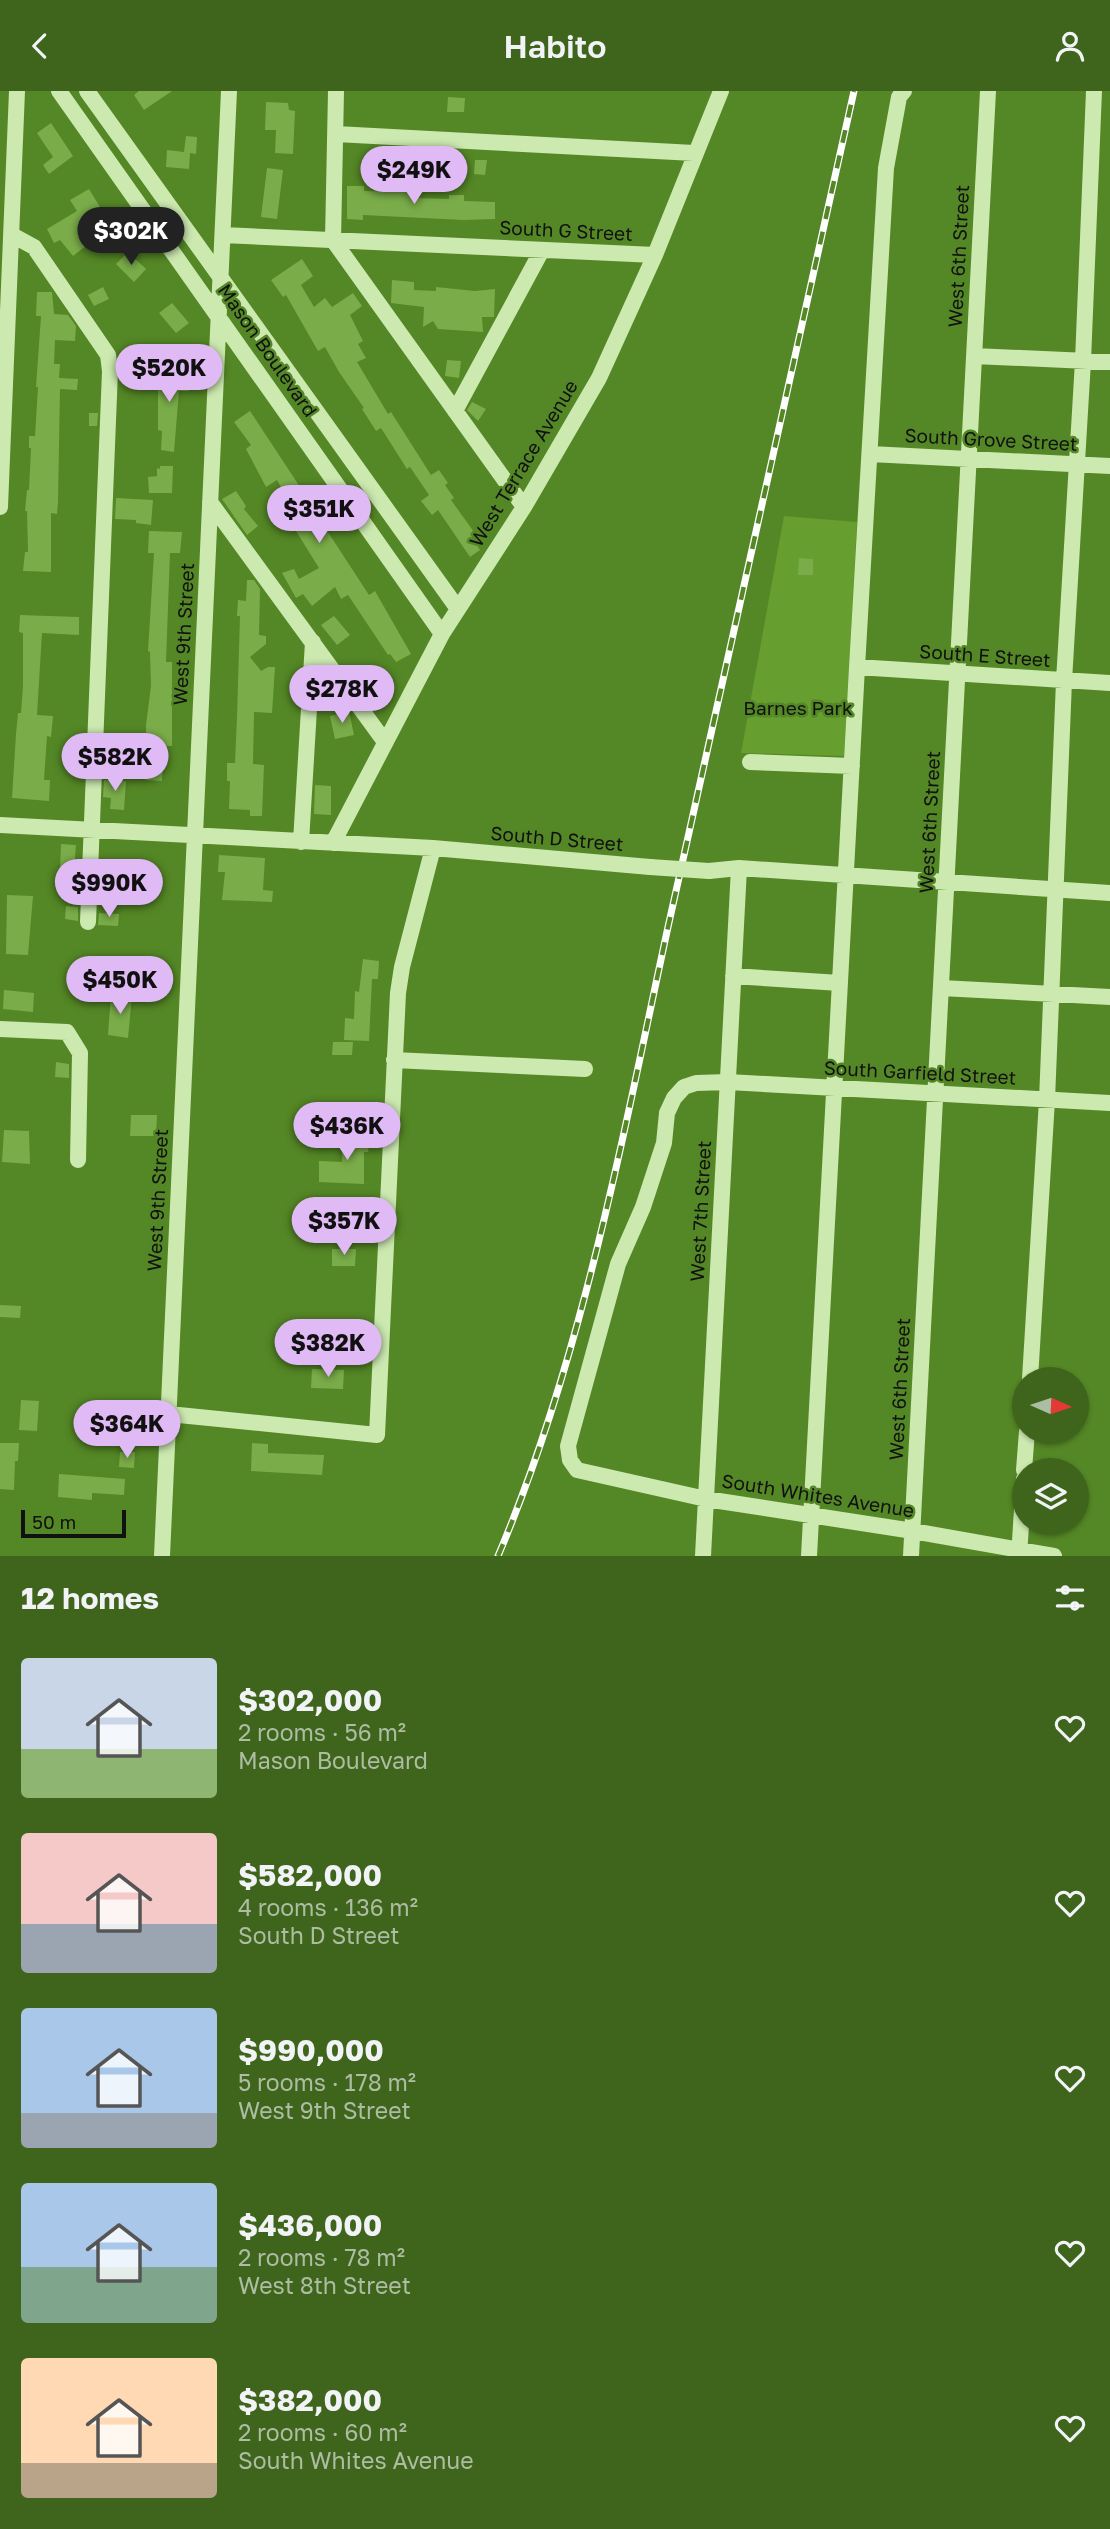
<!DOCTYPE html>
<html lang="en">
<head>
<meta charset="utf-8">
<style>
	body { margin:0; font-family:"Golos Text",sans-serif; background:#4a6e29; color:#f1f3f6; height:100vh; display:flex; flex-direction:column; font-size:26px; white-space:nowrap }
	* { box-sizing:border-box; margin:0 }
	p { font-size:23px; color:#adbda3 }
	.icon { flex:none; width:38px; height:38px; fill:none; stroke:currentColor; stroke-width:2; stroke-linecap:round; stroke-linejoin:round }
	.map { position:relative; height:1465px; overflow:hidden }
	.side { display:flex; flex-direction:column; background:#3f651c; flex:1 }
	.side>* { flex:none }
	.needle { width:46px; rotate:93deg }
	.fabs { position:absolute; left:1012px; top:1276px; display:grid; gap:14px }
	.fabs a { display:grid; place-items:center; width:77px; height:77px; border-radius:50%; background:#3f651c; box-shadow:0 2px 5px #0004; font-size:35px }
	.scale { position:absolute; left:21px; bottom:18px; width:105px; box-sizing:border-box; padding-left:7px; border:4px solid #111; border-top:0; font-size:19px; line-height:24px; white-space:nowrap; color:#111; -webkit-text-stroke:5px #548725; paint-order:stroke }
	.price { position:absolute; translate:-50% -60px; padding:0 16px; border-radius:24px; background:#dfbaf5; color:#111; font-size:23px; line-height:46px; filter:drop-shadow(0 2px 4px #0008) }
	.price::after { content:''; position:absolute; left:50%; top:42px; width:21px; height:16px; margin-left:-10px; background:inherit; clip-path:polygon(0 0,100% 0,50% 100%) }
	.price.current { background:#222; color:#fff }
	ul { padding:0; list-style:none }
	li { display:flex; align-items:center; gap:21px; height:175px; padding:0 21px }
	li span { display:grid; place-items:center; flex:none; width:196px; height:140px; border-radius:7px; color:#555 }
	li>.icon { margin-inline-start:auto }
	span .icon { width:84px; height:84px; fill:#fffc; stroke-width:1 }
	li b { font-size:30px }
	h2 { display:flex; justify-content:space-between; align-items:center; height:84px; padding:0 21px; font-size:30px }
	header { display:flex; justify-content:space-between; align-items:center; height:91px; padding:0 21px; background:#3f651c; font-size:32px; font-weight:600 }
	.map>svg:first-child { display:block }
	.green { fill:#669e2f }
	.building { fill:#7aad49 }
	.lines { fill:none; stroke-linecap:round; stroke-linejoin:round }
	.minor { stroke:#cce9b0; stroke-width:16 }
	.rail-casing { stroke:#fff; stroke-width:7 }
	.rail { stroke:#548725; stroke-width:4.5; stroke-dasharray:13; stroke-linecap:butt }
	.minor-bridge { stroke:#cce9b0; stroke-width:16 }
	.labels { text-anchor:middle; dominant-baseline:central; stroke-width:5; stroke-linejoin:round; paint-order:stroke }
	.street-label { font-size:19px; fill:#111; stroke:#548725 }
	.park-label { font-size:19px; fill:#111; stroke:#548725 }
</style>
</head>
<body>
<header><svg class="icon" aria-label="back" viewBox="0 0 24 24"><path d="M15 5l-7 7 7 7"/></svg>Habito<svg class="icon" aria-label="person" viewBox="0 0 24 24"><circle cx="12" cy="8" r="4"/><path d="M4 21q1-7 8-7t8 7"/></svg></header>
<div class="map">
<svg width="1110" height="1465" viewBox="0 0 1110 1465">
	<rect width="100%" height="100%" fill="#548725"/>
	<path class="green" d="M784 425 857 431 844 665 741 662Z"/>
	<path class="building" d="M139 0H172L144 19 134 4Z
		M448 6 465 7 464 21H447Z
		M266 11 288 12 289 19 295 20 293 63 275 62 276 39H265Z
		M51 32 73 65 49 83 43 74 53 66 37 42Z
		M186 45 197 46 196 63 190 62 189 78 166 76 167 59 184 61Z
		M475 69H487L485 84 474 83Z
		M267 77 283 79 277 128 261 126Z
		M347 95H364V100L413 101V107L449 108V104H464V110L495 111V128L463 129 363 124V129L347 128Z
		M89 98 100 116 96 118 106 135 103 136 105 140 73 165 60 149 54 152 47 138 77 120 70 109Z
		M128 161 146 178 134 191 116 173Z
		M302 168 313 185 301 194 314 216 325 207 332 216 353 202 362 215 350 224 363 250 358 253 366 267 357 271 388 323 391 321 431 384 439 379 448 392 445 394 454 407 451 409 474 441 470 443 480 459 470 466 438 419 432 424 421 410 429 404 410 376 407 378 381 337 376 340 362 318 364 317 339 281 325 256 318 260 286 204 283 206 271 189Z
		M392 189 414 191V199L436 200V196L475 200 495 198 494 226H482L483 241 438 238 433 230 423 236 424 216 391 212Z
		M103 196 109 208 94 215 88 204Z
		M37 201H52L54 223 68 224 76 235 75 250 55 249 54 273H60L59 287 78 288 77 299 60 298 58 411 57 423 51 422V481L23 480 25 461H28L27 420H25L27 399H29L31 357H29V345H35L38 296H36L41 225H36Z
		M172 212 189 232 176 242 159 222Z
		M447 269 461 270 459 287 445 285Z
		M151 282 189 283V300H179L174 361 161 359 162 340 158 339V299H151Z
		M472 311 486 318 478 330 467 319Z
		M250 320 302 399 307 395 318 410 311 415 369 504 375 500 411 563 396 571 390 563 388 564 348 504 341 508 335 496 312 515 303 503 296 507 282 482 294 478 299 488 319 477 296 440 302 436 284 412 288 409 277 389 266 396 246 358 251 354 234 331Z
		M89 322H98L97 335H89Z
		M160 375H173L172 402H149L148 386 157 385V377L160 378Z
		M236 400 246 415 244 418 258 435 247 444 222 408Z
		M116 407 153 409 151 434 136 432V429L115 428Z
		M149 440 182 441 180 462H170L166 571H172V655H164L162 690 146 689V634L151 595 150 561 148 560 154 462H148Z
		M799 467 813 468V484H798Z
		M247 489H254L260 498 259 544 266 545V553L250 566 261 580 268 576H275L272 622 254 621 253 673 264 674 262 725H250V719L229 718 230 690H227V672H235L237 626 240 525H237L238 509 246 510Z
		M20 524 79 526V544L42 542 37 624 53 625 51 646 47 645 44 689H50L49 710 12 707 16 643 18 622H21L23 594V542L19 541Z
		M334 525 350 544 337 554 321 534Z
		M349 620 354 644 335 648 330 625Z
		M104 689 126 690 124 719 110 718 111 707 103 706Z
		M315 694 331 695V724L314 723Z
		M61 753 76 754 74 779 60 778Z
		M219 764 265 767 263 799 273 800 272 811 222 809 225 781H218Z
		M135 788 155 789 154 800 134 799Z
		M7 804 33 805 28 864 6 863Z
		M66 815 78 816V830L65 828Z
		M99 822 119 823 118 835 98 834Z
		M363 868 379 870 378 888H372L369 950 344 949 345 927 354 928 355 900 359 901Z
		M4 899 34 902 33 921 3 918Z
		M111 903 132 905 128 947 108 944Z
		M333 951H353L352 964H332Z
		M56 971 69 973V987L55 986Z
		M131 1024H157L156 1045H130Z
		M4 1039 29 1040 30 1073 2 1071Z
		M343 1042 370 1045 368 1061H364V1093L319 1091V1070L342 1071Z
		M332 1158H356L355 1175H332Z
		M0 1214 21 1215 20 1227 0 1226Z
		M312 1278 344 1279 343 1298 311 1297Z
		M21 1309 39 1310 37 1340 19 1339Z
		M0 1352H19L18 1370H15L14 1399 0 1398Z
		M252 1352 268 1353V1362L324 1364 322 1384 251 1380Z
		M120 1361H135L134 1377 119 1376Z
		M59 1383 125 1388 124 1404 92 1402V1409L58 1406Z"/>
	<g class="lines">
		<path class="minor" d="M59 0 442 543
			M87 0 458 518
			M336 0 333 149 524 416
			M336 43 694 62
			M12 144 34 156 108 264 110 280 88 831
			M223 144 655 164
			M974 265 1110 271
			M455 320 542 159
			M870 363 1110 375
			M210 411 385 651
			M0 416 17 0
			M857 576 1110 592
			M750 671 852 675
			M0 734 433 757 650 776
			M301 751 313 551
			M333 752 442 543 524 416 599 287 655 164 721 0
			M709 780 739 777 1110 802
			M733 885 840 892
			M941 897 1110 906
			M0 938 67 941 80 962 78 1069
			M394 969 585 978
			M1030 1288 1047 1009 1064 590 1083 270 1094 0
			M169 1323 377 1344 398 902 402 876 433 757
			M1024 1379 1027 1340
			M162 1465 229 0
			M703 1465 739 777
			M809 1465 857 576 886 77 899 6 904 0
			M911 1465 988 0
			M1019 1465 1024 1388
			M1054 1465 913 1440 706 1408 577 1379 570 1369 568 1355 618 1173 643 1116 664 1052 667 1022 674 1007 684 996 696 992 728 991 1110 1012"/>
		<g class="rail-casing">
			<path id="rail" d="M498 1465C583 1265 622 1048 668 836 730 558 792 279 854 0"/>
		</g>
		<use href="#rail" class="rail"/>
		<path class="minor-bridge" d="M650 776 709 780"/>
	</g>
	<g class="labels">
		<g class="street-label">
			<text transform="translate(566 139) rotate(3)">South G Street</text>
			<text transform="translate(958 165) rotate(-87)">West 6th Street</text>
			<text transform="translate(268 259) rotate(55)">Mason Boulevard</text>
			<text transform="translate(991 348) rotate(3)">South Grove Street</text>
			<text transform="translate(523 372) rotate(-59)">West Terrace Avenue</text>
			<text transform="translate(183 543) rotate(-87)">West 9th Street</text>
			<text transform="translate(985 564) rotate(4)">South E Street</text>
			<text transform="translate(929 731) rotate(-87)">West 6th Street</text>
			<text transform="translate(557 747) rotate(5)">South D Street</text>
			<text transform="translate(920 981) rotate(3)">South Garfield Street</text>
			<text transform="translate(157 1109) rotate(-87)">West 9th Street</text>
			<text transform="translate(700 1120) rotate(-87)">West 7th Street</text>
			<text transform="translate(899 1298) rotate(-87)">West 6th Street</text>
			<text transform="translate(818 1404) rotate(9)">South Whites Avenue</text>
		</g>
		<g class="park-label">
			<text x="798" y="616">Barnes Park</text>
		</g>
	</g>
</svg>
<div class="fabs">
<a><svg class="needle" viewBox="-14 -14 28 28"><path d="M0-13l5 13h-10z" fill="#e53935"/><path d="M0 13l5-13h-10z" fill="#adbda3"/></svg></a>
<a><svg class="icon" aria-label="layers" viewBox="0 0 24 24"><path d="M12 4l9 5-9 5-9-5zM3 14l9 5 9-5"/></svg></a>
</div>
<div class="scale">50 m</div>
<b class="price" style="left:414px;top:115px">$249K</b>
<b class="price current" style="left:131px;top:176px">$302K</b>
<b class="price" style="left:169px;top:313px">$520K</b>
<b class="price" style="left:319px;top:454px">$351K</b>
<b class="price" style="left:342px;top:634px">$278K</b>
<b class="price" style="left:115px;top:702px">$582K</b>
<b class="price" style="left:109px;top:828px">$990K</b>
<b class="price" style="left:120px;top:925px">$450K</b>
<b class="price" style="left:347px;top:1071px">$436K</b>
<b class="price" style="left:344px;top:1166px">$357K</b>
<b class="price" style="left:328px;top:1288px">$382K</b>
<b class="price" style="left:127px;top:1369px">$364K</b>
</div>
<section class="side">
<h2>12 homes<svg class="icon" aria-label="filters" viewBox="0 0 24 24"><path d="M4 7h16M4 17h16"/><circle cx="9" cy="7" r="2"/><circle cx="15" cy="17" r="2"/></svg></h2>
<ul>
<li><span style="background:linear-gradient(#c9d6e8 65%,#8fb573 0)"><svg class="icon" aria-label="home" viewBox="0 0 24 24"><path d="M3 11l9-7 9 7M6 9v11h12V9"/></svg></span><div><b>$302,000</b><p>2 rooms · 56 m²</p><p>Mason Boulevard</p></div><svg class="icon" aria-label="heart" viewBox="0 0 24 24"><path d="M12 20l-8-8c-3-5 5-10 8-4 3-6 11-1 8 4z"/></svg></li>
<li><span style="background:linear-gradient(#f6c9c9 65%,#9aa5b1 0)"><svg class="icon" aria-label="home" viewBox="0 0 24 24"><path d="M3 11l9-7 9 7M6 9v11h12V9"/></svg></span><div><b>$582,000</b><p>4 rooms · 136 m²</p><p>South D Street</p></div><svg class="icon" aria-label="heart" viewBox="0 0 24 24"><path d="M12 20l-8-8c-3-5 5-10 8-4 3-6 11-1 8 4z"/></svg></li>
<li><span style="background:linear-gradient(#a9c7e8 75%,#9aa5b1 0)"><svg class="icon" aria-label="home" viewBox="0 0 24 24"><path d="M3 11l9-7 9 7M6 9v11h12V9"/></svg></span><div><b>$990,000</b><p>5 rooms · 178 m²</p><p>West 9th Street</p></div><svg class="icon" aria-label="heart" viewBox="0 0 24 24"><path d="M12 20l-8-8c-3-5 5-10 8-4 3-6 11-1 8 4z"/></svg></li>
<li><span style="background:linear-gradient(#a9c7e8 60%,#7fa58c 0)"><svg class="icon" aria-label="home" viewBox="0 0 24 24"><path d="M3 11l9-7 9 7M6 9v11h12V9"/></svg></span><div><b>$436,000</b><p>2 rooms · 78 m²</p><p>West 8th Street</p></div><svg class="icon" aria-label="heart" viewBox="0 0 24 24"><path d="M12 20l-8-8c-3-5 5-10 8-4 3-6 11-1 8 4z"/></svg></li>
<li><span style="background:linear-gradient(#ffd9b3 75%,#b9a48a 0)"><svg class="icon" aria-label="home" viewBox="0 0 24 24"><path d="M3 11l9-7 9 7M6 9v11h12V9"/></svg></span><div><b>$382,000</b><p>2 rooms · 60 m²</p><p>South Whites Avenue</p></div><svg class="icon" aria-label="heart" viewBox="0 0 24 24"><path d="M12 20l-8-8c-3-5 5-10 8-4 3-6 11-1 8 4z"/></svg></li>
</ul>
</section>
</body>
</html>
